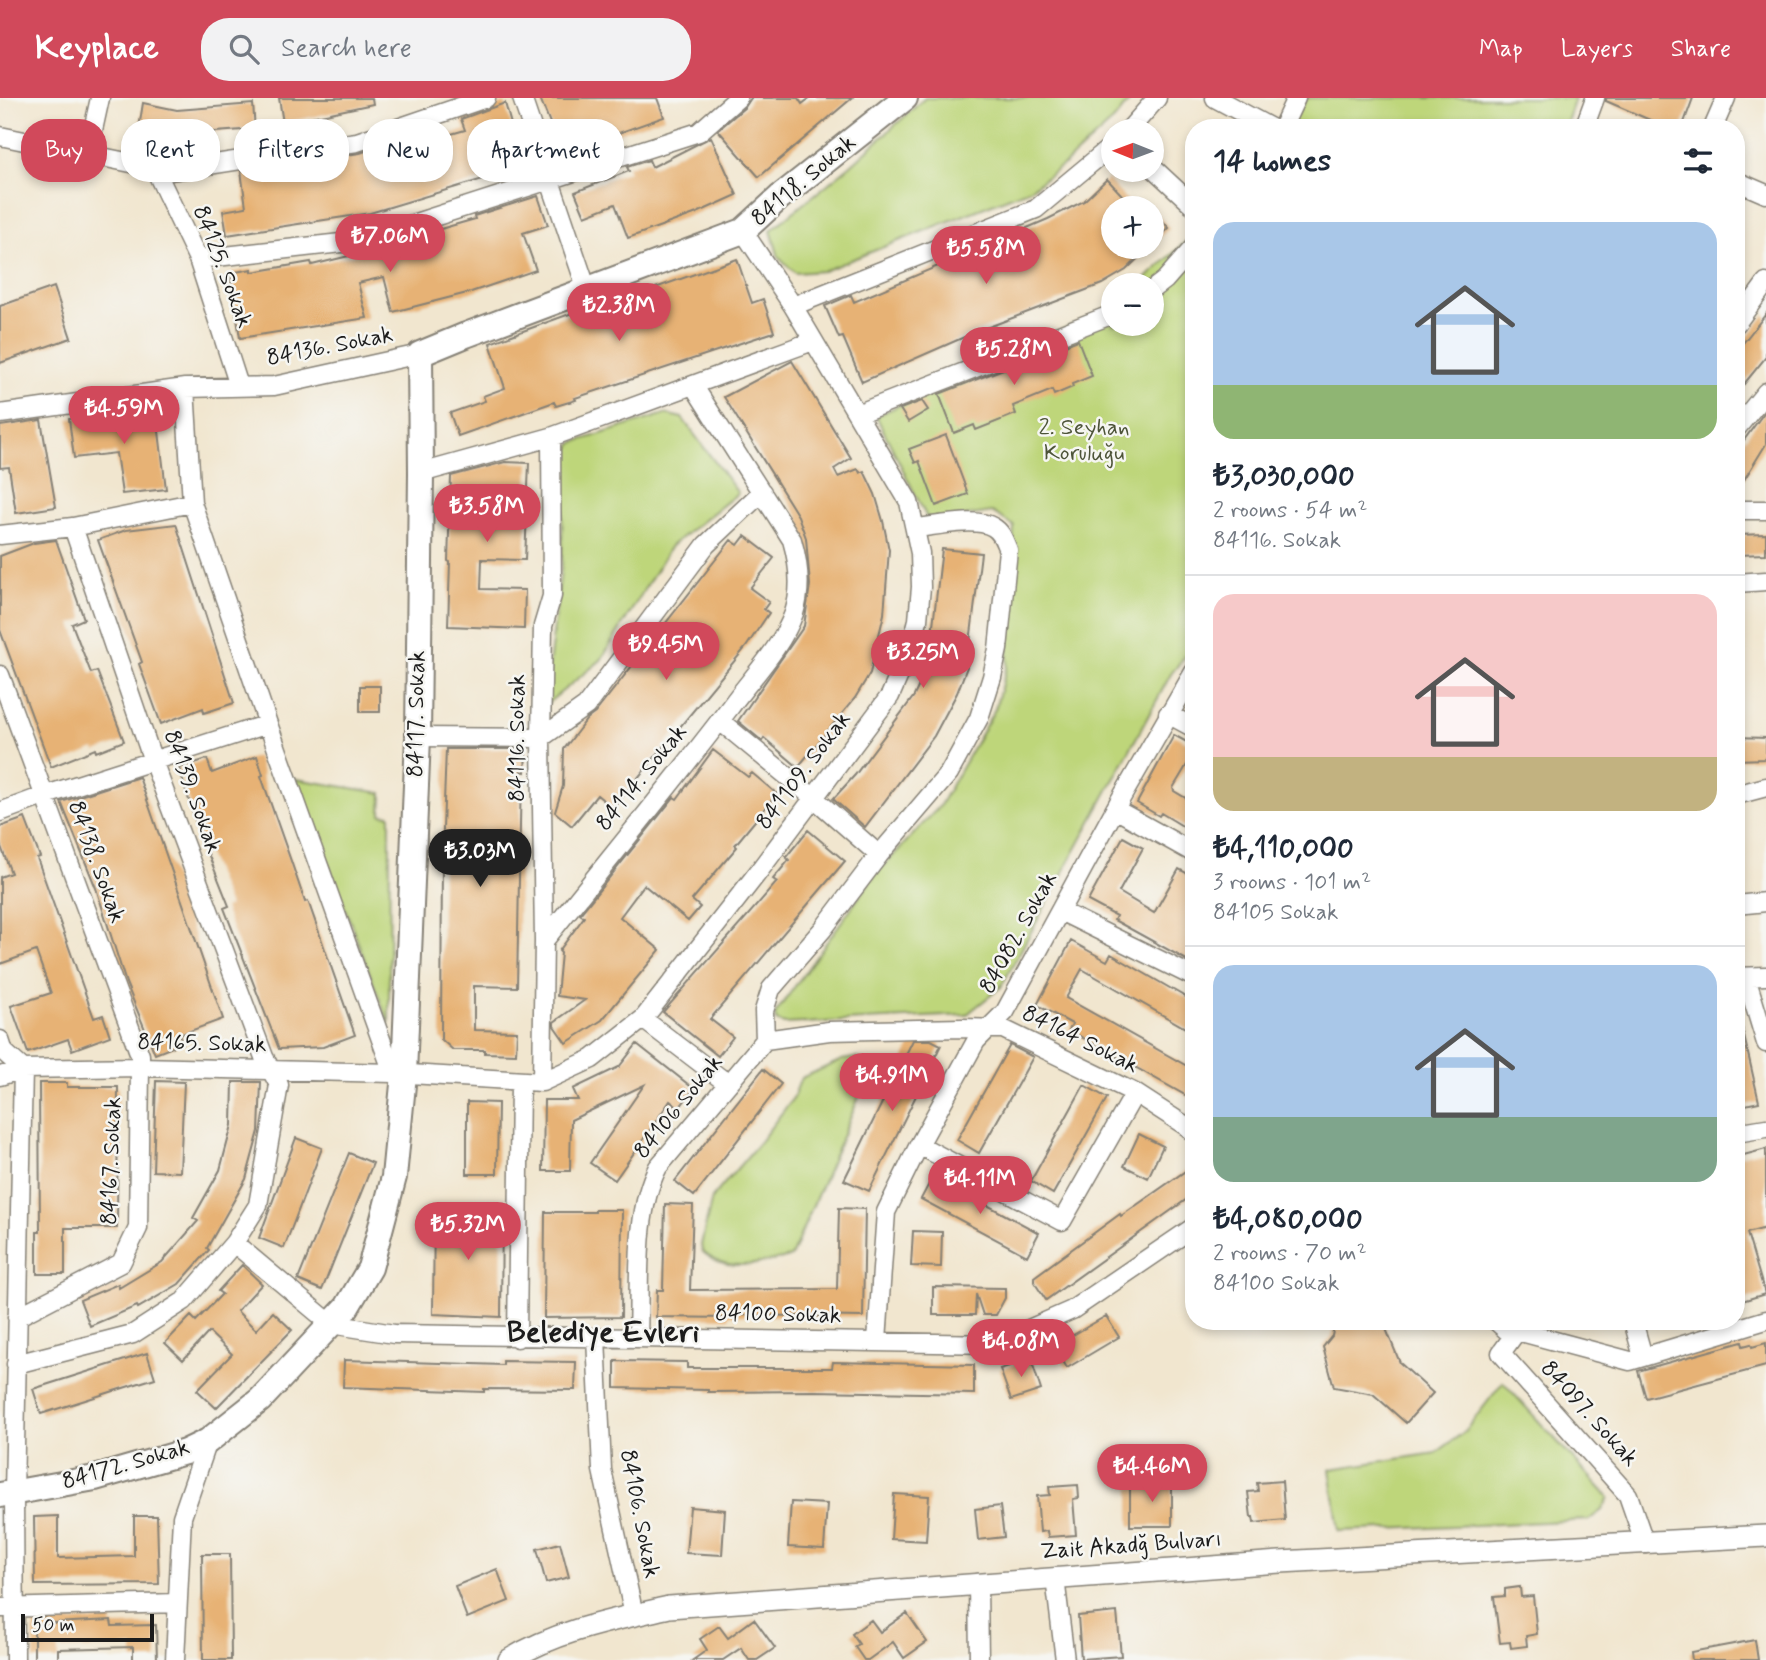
<!DOCTYPE html>
<html lang="en">
<head>
<meta charset="utf-8">
<style>
	body { margin:0; font-family:Mynerve,sans-serif; background:#f2f2f3; color:#1f2937; height:100vh; display:flex; flex-direction:column; font-size:26px; white-space:nowrap }
	* { box-sizing:border-box; margin:0 }
	p { font-size:23px; color:#747a83 }
	.icon { flex:none; width:38px; height:38px; fill:none; stroke:currentColor; stroke-width:2; stroke-linecap:round; stroke-linejoin:round }
	.map { position:relative; flex:1; overflow:hidden }
	.side { position:absolute; left:1185px; top:21px; width:560px; height:1211px; display:flex; flex-direction:column; background:#fff; border-radius:28px; box-shadow:0 4px 10px #0003 }
	.side>* { flex:none }
	.hud { position:absolute; left:21px; top:21px; width:665px; height:63px; display:flex; gap:14px }
	.needle { width:46px; rotate:271deg }
	.tools { position:absolute; left:1101px; top:21px; display:grid; gap:14px }
	.tools a { display:grid; place-items:center; width:63px; height:63px; border-radius:50%; background:#fff; box-shadow:0 4px 10px #0003; font-size:35px }
	.scale { position:absolute; left:21px; bottom:18px; width:133px; box-sizing:border-box; padding-left:7px; border:4px solid #1c1c1c; border-top:0; font-size:19px; line-height:24px; white-space:nowrap; color:#1c1c1c; -webkit-text-stroke:5px #f6f6f2; paint-order:stroke }
	.price { position:absolute; translate:-50% -60px; padding:0 16px; border-radius:24px; background:#d1495b; color:#fff; font-size:23px; line-height:46px; filter:drop-shadow(0 2px 4px #0008) }
	.price::after { content:''; position:absolute; left:50%; top:42px; width:21px; height:16px; margin-left:-10px; background:inherit; clip-path:polygon(0 0,100% 0,50% 100%) }
	.price.current { background:#222; color:#fff }
	ul { padding:0; list-style:none }
	li { display:grid; align-content:center; gap:14px; height:371px; padding:0 28px }
	li+li { border-top:2px solid #e0e1e3 }
	li span { display:grid; place-items:center; height:217px; border-radius:21px; color:#555 }
	li>.icon { margin-inline-start:auto }
	span .icon { width:126px; height:126px; fill:#fffc; stroke-width:1 }
	li b { font-size:30px }
	h2 { display:flex; justify-content:space-between; align-items:center; height:84px; padding:0 28px; font-size:30px }
	.chip { padding:0 24px; border-radius:28px; background:#fff; box-shadow:0 4px 10px #0003; font-size:24px; line-height:63px }
	.chip.current { background:#d1495b; color:#fff }
	header { display:flex; align-items:center; gap:42px; box-sizing:border-box; height:98px; padding:0 35px; background:#d1495b; color:#fff }
	header strong { font-size:33px }
	nav { display:flex; gap:38px; margin-inline-start:auto; font-size:24px }
	.search { width:490px; height:63px; background:#f2f2f3; display:flex; align-items:center; gap:18px; box-sizing:border-box; padding:0 24px; border-radius:28px; color:#747a83; font-size:26px }
	.map>svg:first-child { display:block }
	.green { fill:#bed67a; stroke:#6d794b; stroke-width:2 }
	.building { fill:#e7b274 }
	.lines { fill:none; stroke-linecap:round; stroke-linejoin:round }
	.minor-casing { stroke:#868176; stroke-width:21 }
	.tertiary-casing { stroke:#868176; stroke-width:24 }
	.secondary-casing { stroke:#868176; stroke-width:28 }
	.minor { stroke:#fff; stroke-width:18 }
	.tertiary { stroke:#fff; stroke-width:21 }
	.secondary { stroke:#fff; stroke-width:24 }
	.labels { text-anchor:middle; dominant-baseline:central; stroke-width:5; stroke-linejoin:round; paint-order:stroke }
	.street-label { font-size:23px; fill:#1c1c1c; stroke:#f6f6f2 }
	.park-label { font-size:23px; fill:#4d5438; stroke:#f6f6f2 }
	.district-label { font-size:30px; font-weight:bold; fill:#1c1c1c; stroke:#f6f6f2 }
</style>
</head>
<body>
<header>
<strong>Keyplace</strong>
<div class="search"><svg class="icon" aria-label="search" viewBox="0 0 24 24"><circle cx="10" cy="10" r="6"/><path d="M15 15l6 6"/></svg>Search here</div>
<nav><a>Map</a><a>Layers</a><a>Share</a></nav>
</header>
<div class="map">
<svg width="1766" height="1562" viewBox="0 0 1766 1562">
	<rect width="100%" height="100%" fill="#f6f6f2"/>
	<filter id="ink" filterUnits="userSpaceOnUse"><feTurbulence type="fractalNoise" baseFrequency=".0143" numOctaves="2"/><feDisplacementMap in="SourceGraphic" scale="14" xChannelSelector="R" yChannelSelector="G"/><feConvolveMatrix kernelMatrix="1 2 1 2 8 2 1 2 1" color-interpolation-filters="sRGB"/></filter>
	<filter id="wash" filterUnits="userSpaceOnUse"><feTurbulence type="fractalNoise" baseFrequency=".00686" numOctaves="4" result="noise"/><feDisplacementMap in="SourceGraphic" scale="28" xChannelSelector="R" yChannelSelector="G"/><feGaussianBlur stdDeviation="1.57" result="paint"/><feColorMatrix in="noise" values="0 0 0 0 0 0 0 0 0 0 0 0 0 0 0 0 0 1.4 0 .05"/><feComposite in="paint" operator="in"/></filter>
	<g filter="url(#wash)">
		<rect width="100%" height="100%" fill="#f1e6cf"/>
		<path class="green" d="M925 0H1132L1114 22 1065 66 1030 91 823 173 795 175 779 160 771 132 850 68Z
			M1307 0H1575L1565 30H1286Z
			M1193 137V548L1171 576 1001 889 966 917 784 926 776 923 775 916 875 777 939 709 995 611 1007 568 1014 428 992 414 929 424 876 318 1113 208V226H1152V187H1139Z
			M665 316 682 320 738 395 671 448 601 562 544 608 562 464 563 360 569 349 575 344Z
			M296 681 382 695 381 716 390 717 389 926Z
			M855 960 864 962 869 969 868 978 791 1159C761 1165 726 1176 702 1153L701 1147 712 1100 759 1045 793 1000 801 980 842 962Z
			M1503 1284 1609 1400 1602 1412 1589 1422 1339 1433 1330 1371 1436 1355 1464 1334Z"/>
		<g id="blocks">
			<path class="building" d="M279 0H372L373 6 283 25Z
				M540 0H657L664 19 562 55Z
				M751 0H798L802 6 810 0H852L759 79 718 32 745 9Z
				M1606 0H1693L1682 30H1670L1650 22 1606 3Z
				M143 5 177 12 253 6 255 31 176 37 139 30Z
				M505 5 523 69 370 115 227 137 223 113 246 109 241 73 274 68 275 75 326 66 325 60 360 55 434 30 437 40 465 32 461 21Z
				M711 39 737 97 697 115 628 140 615 106 585 118 575 94 629 73 627 69 630 68 649 62 652 69Z
				M1107 81 1134 110H1113V149H1150L1126 172 1102 186 978 233 862 284 843 239 839 240 825 208 851 197 854 204 1048 121 1084 103Z
				M538 98 548 127 523 135 536 172 471 194 393 214 384 179 358 185 367 220 240 240 230 175 252 171V174L311 164 312 167 402 145 438 135 437 132 475 121 474 118Z
				M1152 111 1169 130 1152 147Z
				M737 161 752 205 763 201 774 234 575 300 576 302 556 308 554 304 458 338 450 315 485 303 483 298 505 290 490 245 608 202 610 206Z
				M54 189 71 240 0 265V208Z
				M1766 216V259L1744 286 1736 280V254Z
				M1078 242 1092 278 1072 286 1073 289 1054 297 1052 292 1013 308 1016 316 976 332 974 327 954 335 939 296Z
				M792 263 851 360 834 371 838 379 858 371 860 375 864 373 875 396 883 423 889 452 884 516 870 575 855 600 798 669 764 640 762 643 738 623 804 528 810 487 806 440 798 418 724 299Z
				M922 303 928 312 908 324 900 311Z
				M156 309 166 391 122 396 116 355 74 360 69 321Z
				M1766 312V346L1736 395V353Z
				M41 322 56 409 16 415 9 369 0 370V328Z
				M946 337 968 396 936 408 919 363 915 365 909 351Z
				M505 364 529 365 525 462 482 461 481 491 525 492 524 531 448 528 450 464 448 463 451 378Z
				M176 426 234 605 204 615 203 610 161 626 139 566 142 564 98 442 126 432Z
				M1766 436V456L1736 457V437Z
				M745 438 774 460 750 490 769 504 764 511 769 515 746 549 613 710 597 697 572 728 555 714 563 688 564 651 587 621 595 615 731 442 738 447Z
				M56 442 84 521 72 526 91 575 97 573 124 643 96 654 95 651 51 669 0 532V458L34 445Z
				M942 451 981 455 967 569 957 595 934 638 865 729 833 701 855 677 914 598 922 581 929 561Z
				M360 588H380V614H360Z
				M1174 637 1194 648V655L1173 690 1174 693 1194 705V735L1161 715 1159 718 1137 705Z
				M1736 639 1766 640V661L1736 662Z
				M446 651H526L525 674 521 673 517 889 474 888V932L517 933 516 956 485 955V952H453L441 941 442 758Z
				M713 652 748 679 752 675 777 696 735 747 737 749 692 802 700 809 688 823 644 787 620 819 660 852 602 922 566 945 554 928V924L585 902 557 898 561 855 559 853 584 819 580 816 674 699 677 701Z
				M257 658 263 677 261 678 291 763 305 804 308 803 355 937 323 949 279 951 224 810 229 808 197 728 179 670 207 661 212 675Z
				M139 679 223 921 179 937 183 945 155 956 126 885 96 790 61 704Z
				M25 720 40 759 37 760 94 920 103 917 110 938 72 952 68 941 28 955 11 908 51 895 36 853 0 866V779L11 775 0 746V729Z
				M808 732 845 763 710 921 733 939 718 958 663 914 777 784 773 781 789 762 786 759Z
				M1123 739 1143 750 1119 794 1154 815 1179 771 1194 779V866L1114 822 1116 818 1088 803Z
				M1071 843 1107 863 1111 856 1194 904V935L1082 871 1066 900 1194 972V1002L1069 932 1072 926 1037 907Z
				M1742 929 1759 1004 1736 1009V930Z
				M913 942H931L941 947 869 1093 844 1082Z
				M637 946 694 991 679 1010 670 1003 615 1082 590 1065 644 987 571 1022 570 1073H543L544 1002H578L573 991 619 969Z
				M1010 947 1033 959 979 1055 957 1042Z
				M763 971 781 986 694 1098 675 1083Z
				M156 983 184 984 180 1074 153 1073Z
				M233 984H261L259 1033 246 1081 207 1150 209 1152 179 1186 138 1210 137 1208 90 1228 80 1202 118 1186 119 1190 162 1164 198 1123 193 1120 220 1072 232 1027Z
				M39 985H67V989H118L117 1130H65V1176H37V1134H40Z
				M1084 987 1107 1000 1053 1096 1031 1083Z
				M467 1004 498 1005 497 1076H467Z
				M1139 1036 1163 1048 1148 1080 1124 1068Z
				M296 1040 322 1050 284 1150 259 1140Z
				M1766 1051V1130L1747 1135 1765 1196 1739 1204 1736 1194V1059Z
				M349 1055 373 1065 322 1192 298 1182Z
				M1194 1067V1096L1046 1202 1034 1184V1179L1120 1116 1121 1118Z
				M933 1078 1039 1135 1027 1158 921 1101Z
				M665 1106 693 1107 690 1192 837 1191 839 1110 865 1111 863 1219 729 1217V1220L656 1219 657 1192H663Z
				M434 1110 502 1112 501 1219 433 1216Z
				M595 1112H622L621 1219 544 1220 545 1114H595Z
				M913 1133 942 1134 941 1169 911 1168Z
				M242 1167 262 1186 237 1213 256 1232 273 1214 292 1232 216 1310 197 1292 232 1256 209 1234 183 1262 165 1245 191 1218 196 1223 222 1196 218 1193Z
				M933 1189 1005 1190V1200L996 1217H983L976 1196 975 1217H933Z
				M1106 1218 1119 1239 1067 1270 1054 1248Z
				M1335 1223 1384 1226 1400 1265 1433 1295 1406 1325 1373 1296 1334 1289 1323 1249 1332 1238Z
				M1742 1244 1743 1248 1751 1246 1752 1249 1766 1245V1268L1646 1300 1638 1273Z
				M147 1255 155 1280 41 1316 33 1291Z
				M1031 1261 1041 1292 1011 1302 1000 1271Z
				M344 1262 503 1267V1263L576 1264 575 1292 484 1291V1294L343 1289Z
				M615 1263 687 1264V1270H832L833 1264 974 1267V1296L814 1293 708 1294V1292L615 1290Z
				M1154 1377 1172 1378V1428H1130V1389H1154Z
				M1282 1383 1285 1422 1254 1425 1253 1419H1251L1248 1394 1258 1393 1257 1385Z
				M1078 1387 1079 1400 1073 1401 1076 1437 1048 1439 1047 1433 1040 1434 1037 1398 1050 1397 1049 1389Z
				M894 1396 929 1398 926 1443 891 1441Z
				M791 1404 827 1406 824 1451 788 1449Z
				M1000 1408 1004 1439 978 1442 975 1411Z
				M690 1409 725 1412 722 1457 686 1455Z
				M58 1418V1460L134 1458V1418H157L159 1486 35 1487 34 1419Z
				M560 1445 569 1479 546 1485 537 1451Z
				M202 1456H230L231 1562H203Z
				M497 1471 509 1503 467 1520 455 1488Z
				M1520 1489 1521 1499 1533 1498 1537 1536 1526 1538 1527 1548 1511 1550 1510 1544 1500 1545 1494 1499 1505 1498V1491Z
				M1117 1514 1121 1558 1081 1561 1078 1518Z
				M907 1515 927 1544 904 1560 893 1544 868 1562H864L855 1549 859 1546 852 1536 871 1522 880 1534Z
				M754 1521 775 1550 757 1562H749L741 1550 723 1562H693L707 1552 700 1541 719 1528 728 1540Z
				M111 1522 112 1528 156 1527 157 1562H133V1549L58 1551V1562H34V1526Z
				M1755 1542 1758 1562H1692L1691 1554Z"/>
		</g>
	</g>
	<g filter="url(#ink)">
		<use href="#blocks" fill-opacity="0" stroke="#868176" stroke-width="2"/>
		<g class="lines">
			<g class="minor-casing">
				<path id="minor" d="M522 0 587 192
					M1215 0 1271 30
					M1282 30 1296 0
					M1584 30 1595 0
					M1713 30 1726 0
					M1128 33 1157 0
					M0 38 170 73 357 44 486 0
					M88 55 100 0
					M154 69 198 161 239 288
					M1152 69 1194 108
					M1736 83 1766 96
					M198 161 359 143 699 34 738 0
					M1152 192 1165 182 1194 149
					M793 208 1036 111 1113 47
					M1736 226 1766 185
					M185 290 192 405 268 626 393 975
					M0 316 185 290 274 288 420 256
					M857 316 1113 216
					M1736 331 1766 294
					M421 375 551 339 813 243
					M1736 412H1766
					M0 437 73 429 192 405
					M1736 485 1766 483
					M0 577 140 957V969L138 1130 121 1165 17 1219
					M1168 616 1194 630
					M720 623 814 700 879 757
					M418 639 541 640 586 608 706 447 762 394
					M1736 697 1766 689
					M1115 711 1194 755
					M0 714 46 697 268 626
					M1736 807 1766 804
					M1060 813 1194 879
					M544 843C606 765 670 688 731 608 752 579 782 549 794 515 802 490 799 466 792 442L693 287
					M1736 879 1766 878
					M1746 879 1766 945
					M643 921 756 777 890 598 910 552 918 522 921 489 920 455 909 404 793 208 743 133
					M0 942 4 954 23 971 14 1395 15 1562
					M765 942 764 913 771 891 823 831 879 757 949 675 979 620 992 579 998 551 1008 452C1004 443 1002 434 993 429 976 419 936 428 916 430
					M765 942 829 933 962 930 1003 931 1135 995 1189 1030 1194 1036
					M0 978 23 971 140 969 393 975 542 984 592 961 643 921 728 986
					M542 984 544 843 541 640 543 528 552 498 551 339
					M1736 1035 1766 1030
					M919 1047 1062 1123 1135 995
					M234 1145 331 1226 394 1236 995 1246 1072 1212 1194 1129
					M1496 1223 1513 1238
					M1633 1223 1643 1259
					M596 1239 602 1372 634 1517
					M638 1239C640 1187 634 1114 658 1069L765 942
					M517 1240 520 984
					M877 1243 886 1114 919 1047 976 943 1005 914 1120 702 1194 574
					M16 1266 133 1236 184 1203 234 1145 258 1107 279 987 264 959 153 663 73 429
					M1645 1446 1628 1397 1501 1255 1517 1233 1630 1263 1766 1222
					M1055 1480 1065 1562
					M978 1485 979 1562
					M0 1510 177 1505
					M175 1562 182 1419 208 1343"/>
			</g>
			<g class="tertiary-casing">
				<path id="tertiary" d="M509 1562C558 1532 614 1522 669 1509L1280 1464 1766 1438"/>
			</g>
			<g class="secondary-casing">
				<path id="secondary" d="M0 1397 95 1380 185 1354 208 1343 260 1302 347 1209 370 1170 394 1079 404 976 418 639 421 375 420 256 466 237 743 133 780 99 905 0"/>
			</g>
			<use href="#minor" class="minor"/>
			<use href="#tertiary" class="tertiary"/>
			<use href="#secondary" class="secondary"/>
		</g>
	</g>
	<g class="labels">
		<g class="street-label">
			<text transform="translate(804 83) rotate(-40)">84118. Sokak</text>
			<text transform="translate(222 169) rotate(69)">84125. Sokak</text>
			<text transform="translate(330 249) rotate(-11)">84136. Sokak</text>
			<text transform="translate(417 616) rotate(-89)">84117. Sokak</text>
			<text transform="translate(518 640) rotate(-90)">84116. Sokak</text>
			<text transform="translate(804 673) rotate(-53)">841109. Sokak</text>
			<text transform="translate(642 680) rotate(-51)">84114. Sokak</text>
			<text transform="translate(192 694) rotate(70)">84139. Sokak</text>
			<text transform="translate(96 764) rotate(70)">84138. Sokak</text>
			<text transform="translate(1019 835) rotate(-61)">84082. Sokak</text>
			<text transform="translate(1080 942) rotate(26)">84164 Sokak</text>
			<text transform="translate(202 946) rotate(1)">84165. Sokak</text>
			<text transform="translate(679 1009) rotate(-51)">84106 Sokak</text>
			<text transform="translate(112 1063) rotate(-88)">84167. Sokak</text>
			<text transform="translate(778 1217) rotate(1)">84100 Sokak</text>
			<text transform="translate(1589 1316) rotate(48)">84097. Sokak</text>
			<text transform="translate(126 1367) rotate(-16)">84172. Sokak</text>
			<text transform="translate(639 1416) rotate(79)">84106. Sokak</text>
			<text transform="translate(1131 1448) rotate(-4)">Zait Akadğ Bulvarı</text>
		</g>
		<g class="park-label">
			<text x="1084" y="330">2. Seyhan<tspan x="1084" dy="26">Koruluğu</tspan></text>
		</g>
		<g class="district-label">
			<text x="603" y="1234">Belediye Evleri</text>
		</g>
	</g>
</svg>
<div class="tools">
<a><svg class="needle" viewBox="-14 -14 28 28"><path d="M0-13l5 13h-10z" fill="#e53935"/><path d="M0 13l5-13h-10z" fill="#747a83"/></svg></a>
<a>+</a>
<a>−</a>
</div>
<div class="scale">50 m</div>
<b class="price" style="left:390px;top:176px">₺7.06M</b>
<b class="price" style="left:986px;top:188px">₺5.58M</b>
<b class="price" style="left:619px;top:245px">₺2.38M</b>
<b class="price" style="left:1014px;top:289px">₺5.28M</b>
<b class="price" style="left:124px;top:348px">₺4.59M</b>
<b class="price" style="left:487px;top:446px">₺3.58M</b>
<b class="price" style="left:666px;top:584px">₺9.45M</b>
<b class="price" style="left:923px;top:592px">₺3.25M</b>
<b class="price current" style="left:480px;top:791px">₺3.03M</b>
<b class="price" style="left:892px;top:1015px">₺4.91M</b>
<b class="price" style="left:980px;top:1118px">₺4.11M</b>
<b class="price" style="left:468px;top:1164px">₺5.32M</b>
<b class="price" style="left:1021px;top:1281px">₺4.08M</b>
<b class="price" style="left:1152px;top:1406px">₺4.46M</b>
<div class="hud">
<a class="chip current">Buy</a>
<a class="chip">Rent</a>
<a class="chip">Filters</a>
<a class="chip">New</a>
<a class="chip">Apartment</a>
</div>
<section class="side">
<h2>14 homes<svg class="icon" aria-label="filters" viewBox="0 0 24 24"><path d="M4 7h16M4 17h16"/><circle cx="9" cy="7" r="2"/><circle cx="15" cy="17" r="2"/></svg></h2>
<ul>
<li><span style="background:linear-gradient(#a9c7e8 75%,#8fb573 0)"><svg class="icon" aria-label="home" viewBox="0 0 24 24"><path d="M3 11l9-7 9 7M6 9v11h12V9"/></svg></span><div><b>₺3,030,000</b><p>2 rooms · 54 m²</p><p>84116. Sokak</p></div></li>
<li><span style="background:linear-gradient(#f6c9c9 75%,#c2b280 0)"><svg class="icon" aria-label="home" viewBox="0 0 24 24"><path d="M3 11l9-7 9 7M6 9v11h12V9"/></svg></span><div><b>₺4,110,000</b><p>3 rooms · 101 m²</p><p>84105 Sokak</p></div></li>
<li><span style="background:linear-gradient(#a9c7e8 70%,#7fa58c 0)"><svg class="icon" aria-label="home" viewBox="0 0 24 24"><path d="M3 11l9-7 9 7M6 9v11h12V9"/></svg></span><div><b>₺4,080,000</b><p>2 rooms · 70 m²</p><p>84100 Sokak</p></div></li>
</ul>
</section>
</div>
</body>
</html>
